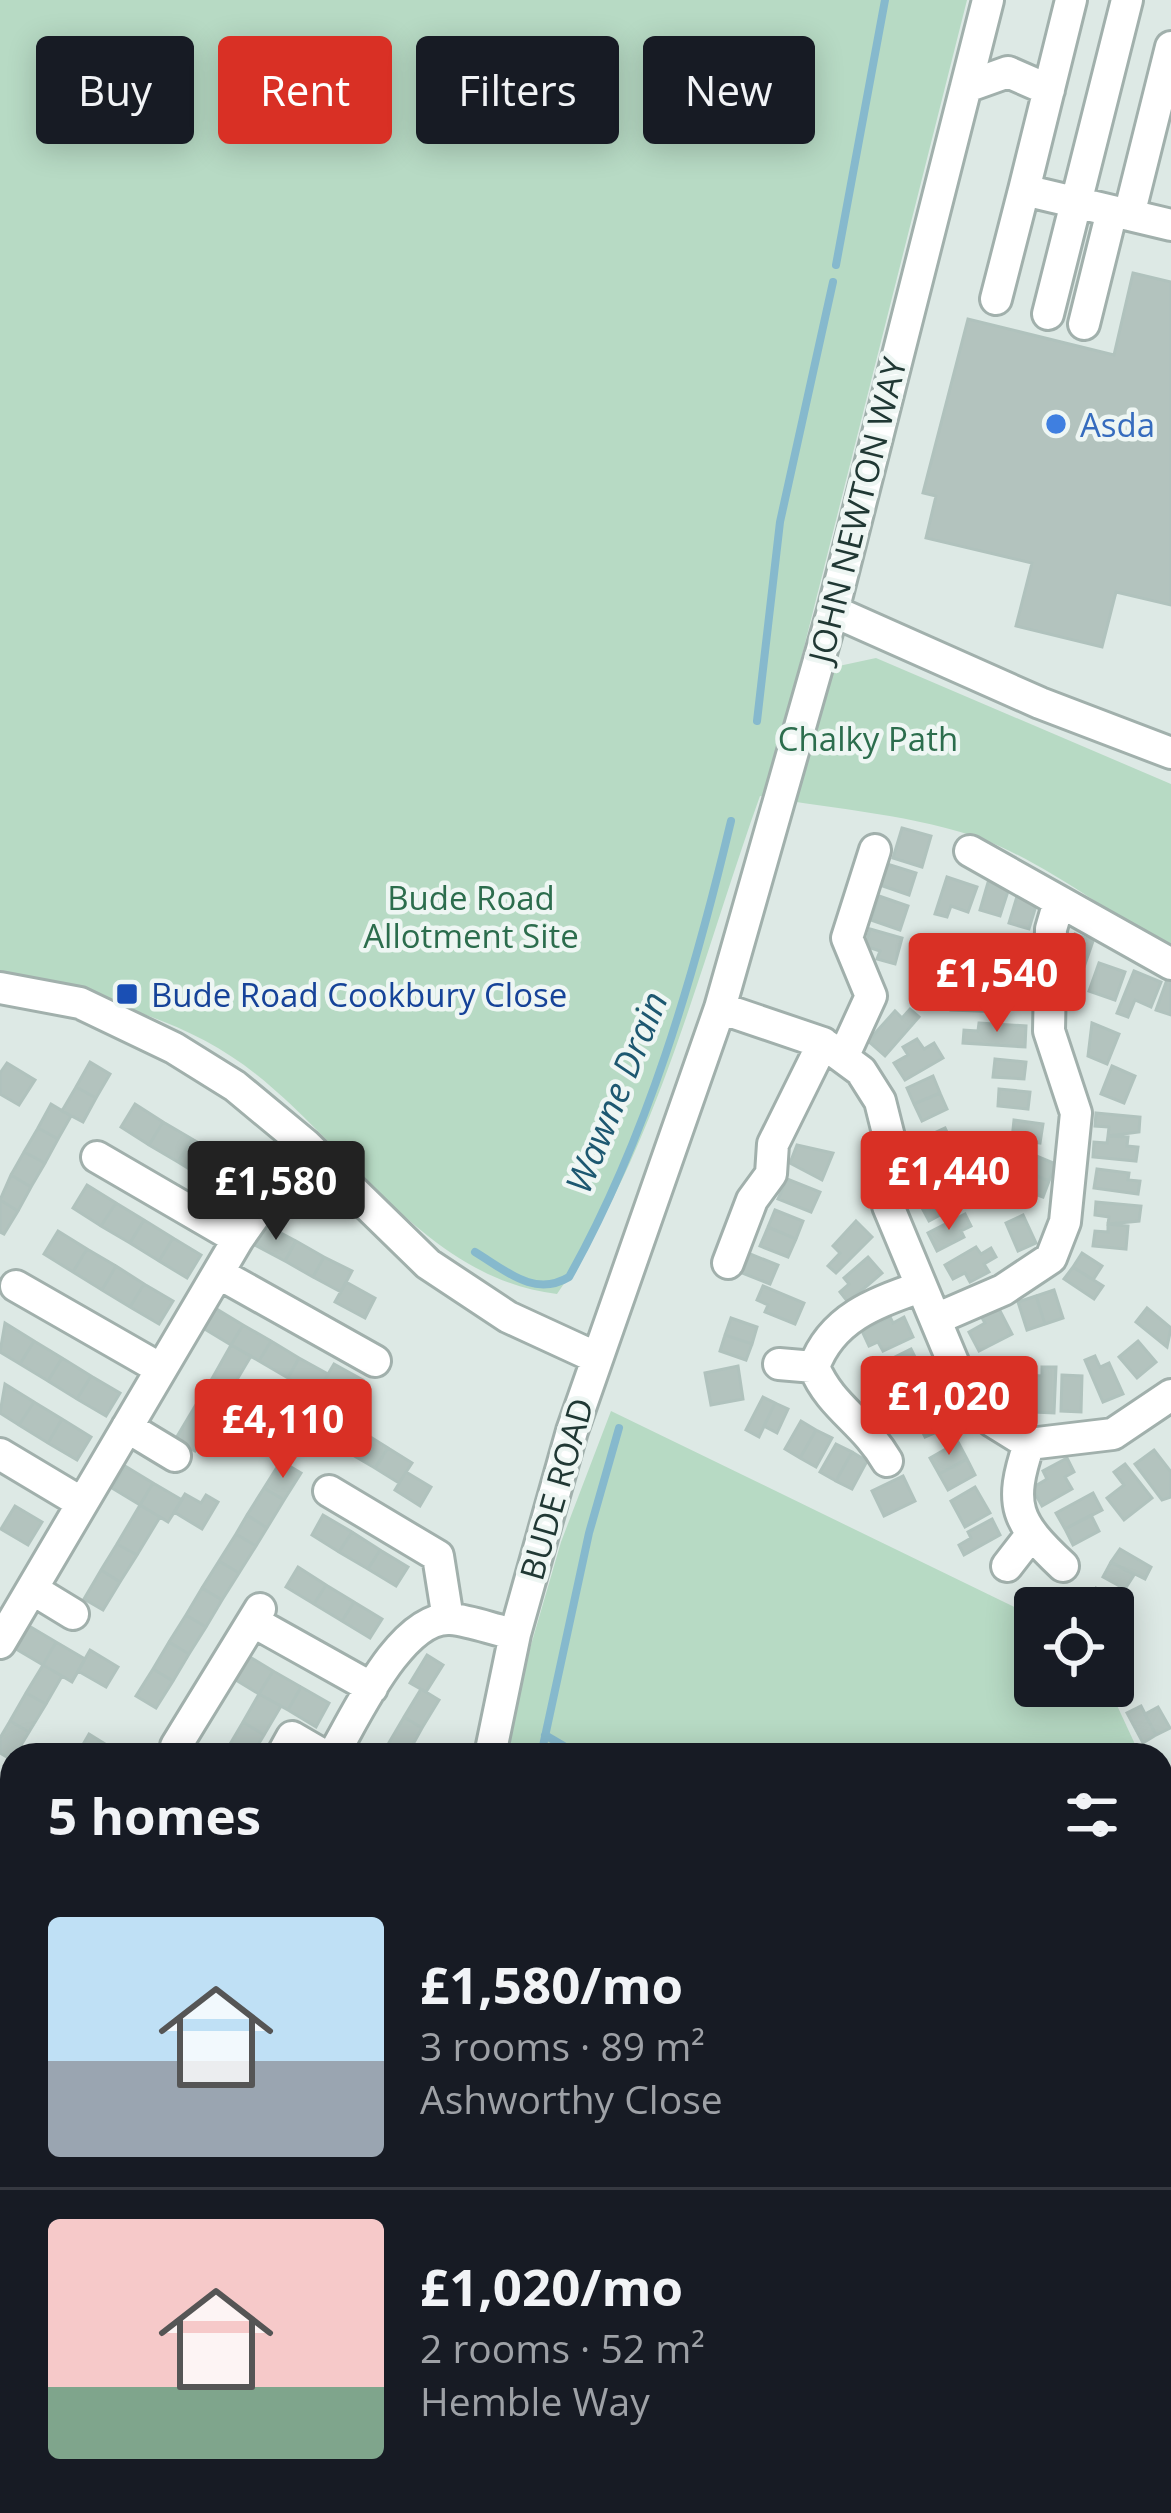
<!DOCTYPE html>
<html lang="en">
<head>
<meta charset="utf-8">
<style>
	body { margin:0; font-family:"Open Sans",sans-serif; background:#20242c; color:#f1f3f6; height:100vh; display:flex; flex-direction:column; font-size:45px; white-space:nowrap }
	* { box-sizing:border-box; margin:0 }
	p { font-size:39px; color:#9ea1a6 }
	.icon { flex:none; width:66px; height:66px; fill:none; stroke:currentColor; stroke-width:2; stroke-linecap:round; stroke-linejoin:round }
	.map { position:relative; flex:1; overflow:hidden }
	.side { position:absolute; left:0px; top:1743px; width:1173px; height:771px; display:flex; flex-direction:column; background:#171b24; border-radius:36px 36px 0 0; box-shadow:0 6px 30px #0003 }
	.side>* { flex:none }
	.banner { position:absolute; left:36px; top:36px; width:1101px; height:108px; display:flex; gap:24px }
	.buttons { position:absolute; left:1014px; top:1587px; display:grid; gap:24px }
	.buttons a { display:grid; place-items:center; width:120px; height:120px; border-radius:12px; background:#171b24; box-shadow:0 6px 30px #0003; font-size:60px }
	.price { position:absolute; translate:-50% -102px; padding:0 27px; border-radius:12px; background:#d93025; color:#fff; font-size:39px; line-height:78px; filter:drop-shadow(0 3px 6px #0008) }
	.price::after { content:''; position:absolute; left:50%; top:72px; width:36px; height:27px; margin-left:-18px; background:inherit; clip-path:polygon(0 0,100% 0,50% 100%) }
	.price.on { background:#222; color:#fff }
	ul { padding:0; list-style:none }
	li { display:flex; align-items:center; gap:36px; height:300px; padding:0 48px }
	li+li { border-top:3px solid #363941 }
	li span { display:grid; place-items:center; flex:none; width:336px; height:240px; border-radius:12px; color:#555 }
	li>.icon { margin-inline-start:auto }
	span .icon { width:144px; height:144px; fill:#fffc; stroke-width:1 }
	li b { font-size:51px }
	h2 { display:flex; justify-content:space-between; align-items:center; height:144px; padding:0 48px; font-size:51px }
	.pill { padding:0 42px; border-radius:12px; background:#171b24; box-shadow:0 6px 30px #0003; font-size:42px; line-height:108px }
	.pill.on { background:#d93025; color:#fff }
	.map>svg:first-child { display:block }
	.green { fill:#b7dac4 }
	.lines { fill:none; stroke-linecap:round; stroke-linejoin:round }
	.stream { stroke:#86b9cd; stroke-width:8 }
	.building { fill:#b3c3be; stroke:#b0c2bd; stroke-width:3 }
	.minor-casing { stroke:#a1b0ac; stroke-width:36 }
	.minor { stroke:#fff; stroke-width:30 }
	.shop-dot { fill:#3f7fe0; stroke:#eef6f3; stroke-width:4.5 }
	.transit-dot { fill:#1a4fb4; stroke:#eef6f3; stroke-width:4.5 }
	.labels { text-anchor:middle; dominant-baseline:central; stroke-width:9; stroke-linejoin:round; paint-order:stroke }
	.shop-label { font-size:33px; fill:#366cbe; stroke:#eef6f3; text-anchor:start }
	.street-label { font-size:33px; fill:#203834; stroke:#eef6f3 }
	.park-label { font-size:33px; fill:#2c6d4d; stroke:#eef6f3 }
	.transit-label { font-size:33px; fill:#164399; stroke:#eef6f3; text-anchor:start }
	.water-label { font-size:36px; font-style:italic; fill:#1d5871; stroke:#eef6f3 }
</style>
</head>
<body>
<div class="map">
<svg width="1171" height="2513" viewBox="0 0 1171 2513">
	<rect width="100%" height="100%" fill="#dde9e5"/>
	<path class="green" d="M0 0H967L797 675 876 658 1171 784V949C1116 917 1044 863 987 841 914 814 836 810 760 796 701 960 657 1150 557 1294 430 1280 350 1149 257 1075 184 1016 90 996 0 978Z
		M611 1411 1035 1617V1686H1108L1140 1755H499L561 1542Z
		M1161 1802 1171 1824V2513H343L345 2502H1161Z"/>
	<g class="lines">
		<path class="stream" d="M836 265 885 0
			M757 721 780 522 833 282
			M475 1252C505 1270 534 1298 569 1277 647 1138 694 976 731 821
			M545 1735 579 1755
			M541 1755 589 1533 619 1428
			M1161 2093 1163 2095
			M1087 2502 1106 2513
			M396 2513 398 2502"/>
	</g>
	<path class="building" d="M1133 273 1171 282V605L1116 592 1102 647 1016 626 1032 563 926 538 936 496 923 493 968 319 1114 355Z
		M902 828 931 836 922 867 893 858Z
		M887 864 916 873 909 895 880 885Z
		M947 877 977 887 968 912 951 906 947 917 935 914Z
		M989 879 1010 885 1000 916 980 910Z
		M1018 893 1038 899 1029 929 1009 923Z
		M879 896 908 906 900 930 871 920Z
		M870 929 902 938 895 964 877 959 880 951 865 946Z
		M1075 934 1093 941 1084 967 1065 960Z
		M941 952 985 956 983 977 939 974Z
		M1099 963 1125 972 1115 1000 1089 991Z
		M1134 971 1161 982 1151 1007 1135 1000 1128 1017 1117 1013Z
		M1169 974 1171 975V1015L1156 1010Z
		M962 990 1005 992 1004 1012 951 1010 952 996H962Z
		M910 1009 919 1017 885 1056 868 1041 895 1011 902 1018Z
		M979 1023 1026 1026 1025 1047 963 1043 964 1030 978 1031Z
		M1092 1023 1119 1034 1107 1064 1088 1056Z
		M917 1039 924 1049 934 1043 943 1058 905 1080 894 1063 908 1055 903 1047Z
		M995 1059 1026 1062 1024 1079 993 1077Z
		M90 1062 110 1074 96 1098 76 1087Z
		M7 1063 35 1080 19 1105 0 1094V1073Z
		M1112 1066 1135 1076 1124 1103 1101 1094Z
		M933 1076 940 1093 914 1104 907 1088Z
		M76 1087 96 1098 83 1122 62 1111Z
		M999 1089 1030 1092 1028 1109 998 1106Z
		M940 1093 947 1109 922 1121 914 1104Z
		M51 1104 71 1116 58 1139 38 1128Z
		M135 1104 163 1122 149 1145 121 1127Z
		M1096 1113 1140 1117 1139 1132 1108 1136 1109 1127 1095 1126Z
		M1014 1120 1043 1124 1040 1143 1012 1139Z
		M163 1122 192 1139 178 1162 149 1145Z
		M38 1128 58 1139 45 1163 24 1152Z
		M945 1128 952 1143 925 1155 919 1140Z
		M1108 1136 1128 1137 1127 1146 1138 1147 1136 1161 1093 1157 1094 1142 1107 1143Z
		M192 1139 221 1156 207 1180 178 1162Z
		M952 1143 958 1158 932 1170 925 1155Z
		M797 1145 833 1153 822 1180 790 1163Z
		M24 1152 45 1163 31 1187 11 1175Z
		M1029 1153 1056 1164 1049 1181 1022 1170Z
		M221 1156 249 1174 235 1197 207 1180Z
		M1097 1169 1129 1173 1128 1180 1140 1181 1138 1194 1094 1188Z
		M1022 1170 1049 1181 1043 1197 1016 1187Z
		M11 1175 31 1187 18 1211 0 1200Z
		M787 1179 820 1192 811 1212 778 1199Z
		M939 1182 945 1196 922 1208 915 1194Z
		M87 1185 116 1203 101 1226 73 1208Z
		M945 1196 951 1209 929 1221 922 1208Z
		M0 1200 18 1211 4 1234 0 1232Z
		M1096 1202 1141 1206 1139 1221 1108 1224 1109 1217 1095 1215Z
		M116 1203 144 1220 130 1243 101 1226Z
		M775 1210 803 1221 796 1239 768 1227Z
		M965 1214 971 1226 961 1231 964 1237 937 1251 928 1233Z
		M1023 1215 1036 1243 1018 1251 1006 1223Z
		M144 1220 173 1238 159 1261 130 1243Z
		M856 1221 872 1237 836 1273 828 1266 840 1253 833 1246Z
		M1108 1224 1128 1226 1126 1249 1093 1246 1095 1231 1108 1232Z
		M266 1225 296 1241 285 1261 255 1245Z
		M768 1227 796 1239 788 1257 760 1246Z
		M58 1231 87 1249 73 1272 44 1254Z
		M173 1238 201 1255 187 1278 159 1261Z
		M296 1241 324 1257 313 1277 285 1261Z
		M976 1247 981 1254 991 1248 996 1257 984 1264 989 1272 970 1282 965 1273 953 1279 945 1265Z
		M87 1249 116 1266 102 1290 73 1272Z
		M1082 1253 1102 1266 1093 1280 1073 1267Z
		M750 1254 778 1265 770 1284 742 1273Z
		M324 1257 352 1271 341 1292 313 1277Z
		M868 1257 882 1273 848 1302 840 1292 849 1284 844 1278Z
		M116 1266 144 1284 130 1307 102 1290Z
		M1073 1267 1103 1286 1094 1299 1064 1279Z
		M346 1282 375 1298 365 1318 335 1302Z
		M144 1284 173 1301 159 1324 130 1307Z
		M763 1286 804 1303 795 1324 765 1312 768 1305 757 1300Z
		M1054 1290 1063 1318 1045 1324 1036 1296Z
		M1036 1296 1045 1324 1027 1330 1018 1302Z
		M998 1307 1012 1334 979 1351 969 1332 985 1323 981 1316Z
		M215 1308 243 1325 231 1345 203 1328Z
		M1147 1308 1171 1328 1167 1347 1136 1322Z
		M890 1317 893 1323 904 1317 913 1337 883 1351 878 1342 869 1346 862 1331Z
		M731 1318 757 1327 752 1344 725 1335Z
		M5 1323 34 1341 20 1364 0 1352Z
		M243 1325 271 1341 259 1361 231 1345Z
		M725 1335 752 1344 746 1360 720 1351Z
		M34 1341 62 1358 48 1381 20 1364Z
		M271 1341 299 1358 288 1378 259 1361Z
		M1138 1341 1156 1362 1137 1378 1119 1357Z
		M231 1345 251 1356 232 1388 213 1377Z
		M911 1349 918 1363 880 1382 873 1368Z
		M1095 1356 1100 1367 1109 1363 1123 1394 1103 1402 1085 1360Z
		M62 1358 91 1376 77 1399 48 1381Z
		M299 1358 328 1374 316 1394 288 1378Z
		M918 1363 926 1377 891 1394 884 1380Z
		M334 1364 363 1380 353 1398 324 1381Z
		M738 1366 743 1399 711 1405 705 1373Z
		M1042 1367H1056L1054 1413 1034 1412V1398H1027L1028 1375 1042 1376Z
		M1062 1375 1082 1376 1081 1412 1061 1411Z
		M91 1376 120 1393 106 1416 77 1399Z
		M213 1377 232 1388 214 1420 194 1408Z
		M5 1384 34 1402 19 1425 0 1413Z
		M939 1392 946 1408 907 1424 903 1413 913 1409 911 1404Z
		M763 1397 775 1403 759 1437 746 1430Z
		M34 1402 62 1419 48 1443 19 1425Z
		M775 1403 788 1409 777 1433 764 1426Z
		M194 1408 214 1420 195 1451 175 1440Z
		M946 1408 953 1425 925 1437 917 1420Z
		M340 1418 364 1433 351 1454 328 1439Z
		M62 1419 91 1437 77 1460 48 1443Z
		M801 1421 816 1430 800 1458 785 1449Z
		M816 1430 832 1438 816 1467 800 1458Z
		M364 1433 388 1448 375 1468 351 1454Z
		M958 1442 967 1459 939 1474 930 1458Z
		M836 1444 852 1452 836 1481 820 1472Z
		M388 1448 412 1463 399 1483 375 1468Z
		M1154 1450 1171 1472V1497L1162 1500 1135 1464Z
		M852 1452 867 1461 852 1489 836 1481Z
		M1067 1458 1074 1472 1065 1477 1072 1489 1042 1506 1032 1488 1047 1479 1043 1471Z
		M967 1459 975 1475 948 1490 939 1474Z
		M281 1461 301 1473 284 1500 264 1488Z
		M1125 1464 1152 1498 1124 1520 1107 1498 1124 1485 1114 1472Z
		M125 1466 153 1483 140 1505 112 1488Z
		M406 1472 431 1487 420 1506 395 1490Z
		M903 1476 915 1501 884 1516 872 1491Z
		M153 1483 182 1500 168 1522 140 1505Z
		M975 1487 990 1513 965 1527 951 1501Z
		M264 1488 284 1500 267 1528 247 1515Z
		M1093 1493 1102 1510 1065 1529 1056 1513Z
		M185 1494 201 1503 206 1495 218 1502 202 1529 174 1512Z
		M140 1505 160 1517 137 1555 117 1544Z
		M15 1506 42 1522 28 1545 1 1529Z
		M247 1515 267 1528 256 1546 236 1534Z
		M323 1515 352 1532 339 1552 312 1535Z
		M1091 1515 1099 1531 1073 1545 1065 1529Z
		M992 1519 1000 1535 964 1555 959 1545 971 1538 968 1532Z
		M352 1532 380 1550 368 1569 339 1552Z
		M236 1534 256 1546 239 1573 219 1561Z
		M117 1544 137 1555 120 1582 101 1570Z
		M1120 1549 1151 1567 1145 1579 1111 1562Z
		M380 1550 408 1567 396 1586 368 1569Z
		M219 1561 239 1573 222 1600 202 1588Z
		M1111 1562 1134 1575 1125 1589 1103 1577Z
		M298 1567 326 1585 314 1604 286 1587Z
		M101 1570 120 1582 103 1610 84 1599Z
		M326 1585 354 1602 342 1621 314 1604Z
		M202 1588 222 1600 206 1627 186 1615Z
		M1096 1588 1120 1600 1113 1614V1608L1087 1604Z
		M354 1602 382 1619 370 1638 342 1621Z
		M186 1615 206 1627 189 1654 169 1642Z
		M29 1626 56 1642 43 1665 16 1649Z
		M56 1642 85 1659 72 1682 43 1665Z
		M169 1642 189 1654 173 1681 153 1669Z
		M90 1650 118 1667 106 1687 78 1671Z
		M245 1654 273 1671 259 1694 231 1677Z
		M427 1655 443 1665 426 1692 410 1683Z
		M43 1665 62 1676 46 1704 26 1693Z
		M153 1669 173 1681 156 1708 136 1696Z
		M273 1671 301 1687 288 1710 259 1694Z
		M301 1687 329 1703 316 1727 288 1710Z
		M421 1689 439 1700 422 1728 404 1717Z
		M26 1693 46 1704 29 1732 10 1721Z
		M259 1694 281 1706 264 1735 243 1722Z
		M1141 1706 1156 1735 1143 1743 1127 1713Z
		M1158 1707 1170 1728 1156 1735 1145 1714Z
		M404 1717 422 1728 407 1755 387 1746Z
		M10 1721 29 1732 12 1760 0 1753V1738Z
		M243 1722 264 1735 252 1755H233L226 1751Z
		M89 1734 113 1749 109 1755H77Z
		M4 2431 12 2435V2464L0 2457Z"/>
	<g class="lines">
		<g class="minor-casing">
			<path id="minor" d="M1071 0 1024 190 1171 225
				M966 87 1008 72 1049 90
				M1129 215 1171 47
				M996 299 1024 190
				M1048 314 1127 0
				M1084 324 1112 211
				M833 611 1040 703 1171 753
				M970 851 1171 964
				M1011 971 1050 973
				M0 988 80 1003 174 1048 235 1086 305 1144 428 1264 508 1317 595 1357
				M720 1008 823 1043 861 1071 880 1101 892 1149 888 1206 958 1374 992 1421 1029 1444 1113 1434 1171 1395
				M844 1055 871 996 847 938 875 850
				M97 1157 238 1239
				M728 1263 752 1200 771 1174 773 1144 823 1043
				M218 1273 375 1361
				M16 1286 161 1369
				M936 1319 1003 1290 1051 1258 1065 1222 1076 1113 1049 1031 1051 929 1058 905
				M779 1364 814 1367
				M127 1427 175 1456
				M1029 1444C1008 1506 1016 1522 1063 1566
				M0 1454 82 1503
				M887 1461C864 1421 831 1408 814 1367 831 1319 875 1302 921 1287
				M329 1491 438 1556 448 1619
				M1007 1566 1031 1535
				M32 1589 73 1614
				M254 1622 372 1688
				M0 1643 238 1239 305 1144
				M176 1746 260 1609
				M282 1755 292 1737 323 1755
				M333 1755C355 1718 401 1615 451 1619 472 1621 494 1630 515 1634
				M490 1755 515 1634 572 1431 720 1008 833 611 988 0
				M0 2238 12 2241
				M1 2374 12 2381
				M0 2496 28 2513
				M95 2513 102 2502
				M329 2513 331 2502"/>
		</g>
		<use href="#minor" class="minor"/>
	</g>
	<circle class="shop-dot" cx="1056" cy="424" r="12"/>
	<rect class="transit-dot" x="115" y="982" width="24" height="24" rx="6"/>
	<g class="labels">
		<g class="shop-label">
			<text x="1080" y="424">Asda</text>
		</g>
		<g class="street-label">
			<text transform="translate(857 510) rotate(-76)">JOHN NEWTON WAY</text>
			<text transform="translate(556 1489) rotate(-74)">BUDE ROAD</text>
		</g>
		<g class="park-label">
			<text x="868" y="738">Chalky Path</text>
			<text x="471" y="897">Bude Road<tspan x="471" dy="38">Allotment Site</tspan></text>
		</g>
		<g class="transit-label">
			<text x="151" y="994">Bude Road Cookbury Close</text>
		</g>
		<g class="water-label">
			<text transform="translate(616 1092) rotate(-68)">Wawne Drain</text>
		</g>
	</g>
</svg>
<div class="buttons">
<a><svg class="icon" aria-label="locate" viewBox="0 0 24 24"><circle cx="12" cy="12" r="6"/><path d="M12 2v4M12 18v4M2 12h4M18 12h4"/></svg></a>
</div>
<b class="price" style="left:997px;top:1035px">£1,540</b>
<b class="price" style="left:949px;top:1233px">£1,440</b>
<b class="price on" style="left:276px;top:1243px">£1,580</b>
<b class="price" style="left:949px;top:1458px">£1,020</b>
<b class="price" style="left:283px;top:1481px">£4,110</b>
<div class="banner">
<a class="pill">Buy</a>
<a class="pill on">Rent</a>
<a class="pill">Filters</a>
<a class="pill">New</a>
</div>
<section class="side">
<h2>5 homes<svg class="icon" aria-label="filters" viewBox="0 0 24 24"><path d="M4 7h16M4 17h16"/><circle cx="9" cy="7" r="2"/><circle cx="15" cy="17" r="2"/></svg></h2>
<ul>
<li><span style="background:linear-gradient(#bfe0f5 60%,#9aa5b1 0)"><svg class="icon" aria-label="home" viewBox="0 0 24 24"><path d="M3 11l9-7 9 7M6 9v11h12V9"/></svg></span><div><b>£1,580/mo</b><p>3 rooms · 89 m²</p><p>Ashworthy Close</p></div></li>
<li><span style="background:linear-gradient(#f6c9c9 70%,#7fa58c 0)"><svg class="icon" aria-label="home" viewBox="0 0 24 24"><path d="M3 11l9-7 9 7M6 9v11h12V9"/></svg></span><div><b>£1,020/mo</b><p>2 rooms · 52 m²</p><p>Hemble Way</p></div></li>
</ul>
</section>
</div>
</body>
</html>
